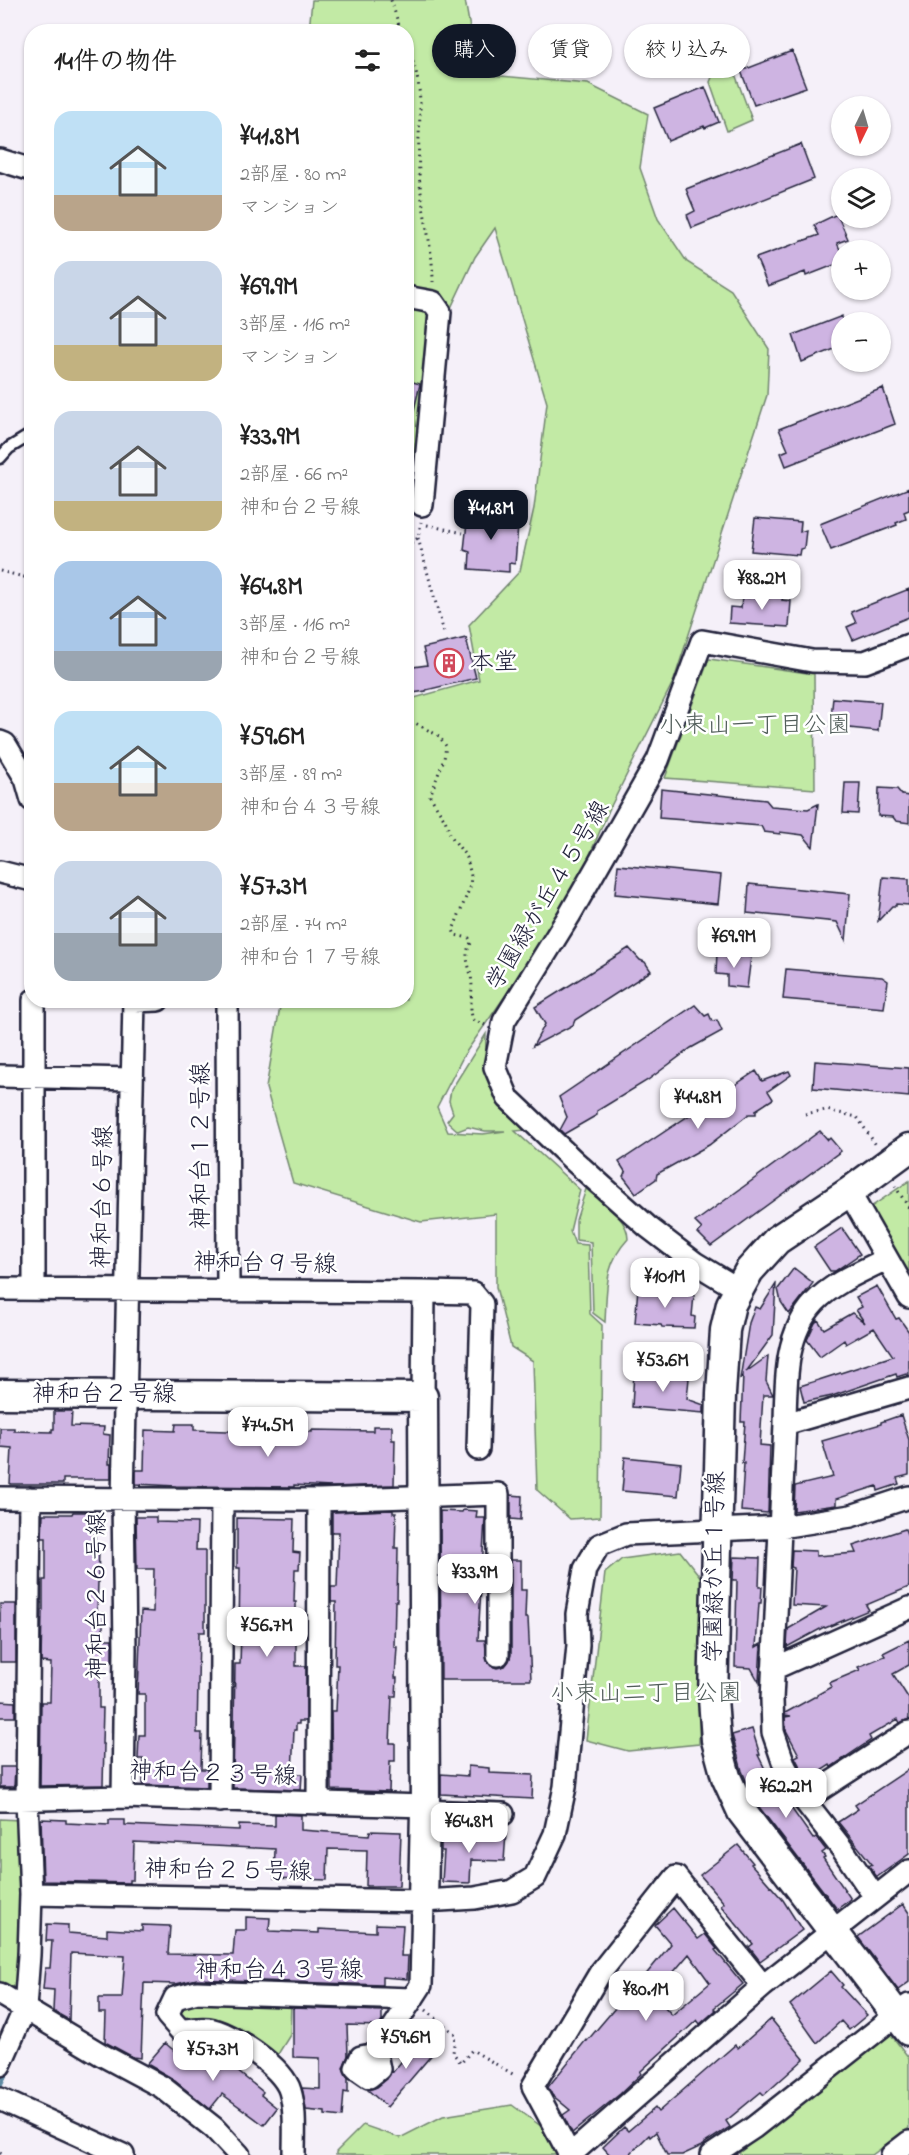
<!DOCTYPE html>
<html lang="ja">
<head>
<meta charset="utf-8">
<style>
	body { margin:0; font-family:"Indie Flower","Klee One",sans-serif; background:#f6f6f6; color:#222; height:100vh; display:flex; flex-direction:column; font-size:22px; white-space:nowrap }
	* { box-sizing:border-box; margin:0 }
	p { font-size:20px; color:#767676 }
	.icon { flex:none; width:33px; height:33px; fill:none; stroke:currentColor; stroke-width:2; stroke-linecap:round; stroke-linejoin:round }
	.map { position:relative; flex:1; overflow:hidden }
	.side { position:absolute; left:24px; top:24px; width:390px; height:984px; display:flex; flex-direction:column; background:#fff; border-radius:24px; box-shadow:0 2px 4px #0004 }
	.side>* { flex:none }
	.top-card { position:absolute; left:432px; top:24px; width:387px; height:54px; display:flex; gap:12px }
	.needle { width:39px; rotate:185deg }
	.tools { position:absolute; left:831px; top:96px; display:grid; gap:12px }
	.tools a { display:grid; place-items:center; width:60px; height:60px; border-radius:50%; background:#fff; box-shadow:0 2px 4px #0004; font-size:30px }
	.price { position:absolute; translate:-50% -51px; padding:0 14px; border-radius:12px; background:#fff; color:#222; font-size:20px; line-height:39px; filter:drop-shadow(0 2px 3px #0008) }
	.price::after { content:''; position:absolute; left:50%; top:36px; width:18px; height:14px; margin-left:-9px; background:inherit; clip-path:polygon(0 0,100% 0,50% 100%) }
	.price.current { background:#111827; color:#fff }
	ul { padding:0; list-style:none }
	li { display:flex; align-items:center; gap:18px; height:150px; padding:0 30px }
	li span { display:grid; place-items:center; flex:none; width:168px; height:120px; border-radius:18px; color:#555 }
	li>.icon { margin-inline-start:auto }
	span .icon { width:72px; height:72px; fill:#fffc; stroke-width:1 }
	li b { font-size:26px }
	h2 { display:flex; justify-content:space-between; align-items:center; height:72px; padding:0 30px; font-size:26px }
	.tag { padding:0 21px; border-radius:27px; background:#fff; box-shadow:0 2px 4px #0004; font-size:21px; line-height:54px }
	.tag.current { background:#111827; color:#fff }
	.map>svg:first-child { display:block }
	.green { fill:#c2eaa5; stroke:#728670; stroke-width:1.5 }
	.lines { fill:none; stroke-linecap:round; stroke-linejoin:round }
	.stream { stroke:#5f8aa3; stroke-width:5 }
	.building { fill:#ceb4e2; stroke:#22223b; stroke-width:1.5; fill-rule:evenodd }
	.lane-casing { stroke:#22223b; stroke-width:15 }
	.street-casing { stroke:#22223b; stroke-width:26 }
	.secondary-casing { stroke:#22223b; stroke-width:33 }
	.path { stroke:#22223b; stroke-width:3; stroke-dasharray:1.5 4.5; stroke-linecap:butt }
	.lane { stroke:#fff; stroke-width:10 }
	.street { stroke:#fff; stroke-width:21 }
	.secondary { stroke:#fff; stroke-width:28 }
	.labels { text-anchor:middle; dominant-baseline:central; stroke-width:5; stroke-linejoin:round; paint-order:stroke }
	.poi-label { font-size:24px; fill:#22223b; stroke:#fff; text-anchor:start }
	.park-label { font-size:24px; fill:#525e5b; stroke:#fff }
	.street-label { font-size:24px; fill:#22223b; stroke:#fff }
</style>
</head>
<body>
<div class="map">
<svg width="909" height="2155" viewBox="0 0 909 2155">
	<rect width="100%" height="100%" fill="#f5f0f9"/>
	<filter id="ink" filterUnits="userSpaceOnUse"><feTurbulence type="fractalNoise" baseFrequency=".0167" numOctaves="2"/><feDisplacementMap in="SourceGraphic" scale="12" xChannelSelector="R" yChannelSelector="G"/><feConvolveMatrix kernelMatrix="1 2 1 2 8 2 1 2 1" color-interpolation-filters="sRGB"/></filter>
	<g filter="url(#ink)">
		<path class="green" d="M312 0H465L478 74 588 84 648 114 640 168 658 219 687 262 731 290 769 349 767 395 674 680 609 810 578 882 542 943 464 1055 437 1107 448 1132 483 1134 505 1131H485L468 1127 458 1131 447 1121 453 1113 449 1101 451 1090 486 1034C484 1082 491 1097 526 1130L515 1131 580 1190 570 1231 575 1244 588 1245 590 1314 602 1325 600 1517 570 1519 537 1490 533 1361 511 1347 496 1287V1214L421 1222 293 1183 266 1088 281 1001 406 1000 407 700 479 680 469 625 520 571 534 508 547 403 495 228 475 257 441 329 407 529 406 32 309 31Z
			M723 67 734 71 752 120 727 131 710 82 715 70Z
			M709 659 814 674 815 789 665 778Z
			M909 1181V1276L870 1214 871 1207Z
			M586 1189C601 1202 628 1217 628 1239 604 1265 607 1288 605 1322L593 1313 591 1242 576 1240V1220Z
			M680 1551 702 1579 699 1744 628 1751 586 1740 605 1573 622 1559Z
			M0 1819 20 1820 23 1997 0 1985Z
			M186 2002 291 2003 290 2035 275 2059 182 2021 178 2015V2007Z
			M889 2032 909 2058V2128L872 2155H741L739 2153Z
			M512 2105 549 2132 559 2155H336V2152L363 2125 400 2138 443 2116Z"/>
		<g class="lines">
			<path class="stream" d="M0 2086 8 2069"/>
		</g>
		<path class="building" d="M792 51 806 87 754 105 741 71Z
			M705 87 719 122 705 128 704 126 668 141 654 108Z
			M801 144 814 179 692 228 687 215 695 211 686 189Z
			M837 214 848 239 837 243 842 254V262L806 276 805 272 768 286 756 258 819 235 814 225Z
			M842 316V346L802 362 793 335Z
			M406 380 420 384 411 423 406 422Z
			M883 388 895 424 786 466 781 453 788 450 779 429Z
			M909 488V510L904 512 906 519 896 523 897 525 831 550 820 524Z
			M472 510 516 516 515 525H518L515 564 509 563V572L469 569 470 552 464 550 467 523H471Z
			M755 518 801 522 800 532 806 530 804 548 800 549 799 555 751 551Z
			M909 589V617L853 640 847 627 856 623 851 612Z
			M749 594 783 597 782 600 791 601 789 627 729 623 730 607 741 608 742 597 749 598Z
			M466 638 476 678 426 690V691L406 694V668L427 665 423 648Z
			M833 698 881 702 878 731 830 726Z
			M845 783H860L858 814 843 813Z
			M879 788 897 789 902 795 909 796V823L896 821 893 817 878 816Z
			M661 789 766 800 771 806 808 809 818 804 813 847 803 835 780 832V834L764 832 761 826 659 818Z
			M618 865 721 875 718 904 615 894Z
			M883 877 909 879V905L896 904V906H892L878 921Z
			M749 884 850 894 846 941 837 922 747 913Z
			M629 948 640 960 645 962 651 971 575 1020 573 1025 533 1046 545 1024 535 1007Z
			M717 952 751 957 747 988 727 986V975L716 974Z
			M786 969 882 977 888 981 884 1008 783 999Z
			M695 1005 705 1016 709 1014 712 1021 717 1020 722 1031 691 1048 648 1080 597 1111V1115L564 1134 560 1130 567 1117 559 1097Z
			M815 1061 909 1068V1097L813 1088Z
			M756 1071 762 1081 789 1071 791 1075 768 1091 773 1099 756 1110V1114H749L709 1145 657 1174 656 1179 636 1193 623 1176 626 1173 619 1162Z
			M820 1131 828 1140 830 1138 841 1151 711 1246 698 1233 702 1229 695 1222Z
			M842 1228 860 1254 835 1271H830L814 1247Z
			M794 1268 813 1283 789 1314 781 1302 778 1289Z
			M776 1284 773 1335 746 1372 768 1356 766 1381 773 1395H763L760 1445 770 1446 768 1513 741 1511 744 1463H742L745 1422H741L743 1375 740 1379 749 1323 755 1307 760 1309Z
			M877 1286 896 1319 899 1318 909 1332V1376L906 1374 897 1377 896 1374 832 1396 804 1402 800 1386 893 1356 874 1328 846 1344 844 1340 820 1357 807 1340 815 1323 818 1320 824 1329 852 1313 865 1323 856 1310 862 1307 856 1297Z
			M638 1288 694 1295 692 1316 695 1317 694 1328 662 1327 661 1325 635 1323Z
			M634 1372 689 1378 687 1399 704 1405V1413L632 1407Z
			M54 1411H72L71 1426 104 1427 103 1434 110 1435 109 1464H111V1479H63V1484H10L12 1448 0 1447V1428H14V1431L52 1432V1429H54Z
			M901 1415 909 1440V1475L897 1478 899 1484 878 1491 877 1486 836 1499V1505L794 1511 795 1486 833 1477 822 1441 881 1424V1422Z
			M176 1424H194V1430L260 1432V1430L312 1432V1430L373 1431V1426H392V1440H395L394 1485 331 1487 294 1485V1487L176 1486 136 1484V1470H144L145 1430 175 1431Z
			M625 1457 681 1463 678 1496 622 1491Z
			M511 1495 522 1496 521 1520 511 1519Z
			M393 1510V1513H396L395 1548H398L397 1601H395L394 1647H397L395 1678H397L396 1696H392L390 1743H395V1761H390L389 1792 332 1790 331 1711H336L338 1665H335L336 1602H331V1587H337L339 1532H332V1512Z
			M463 1510 477 1511 476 1518H485L478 1640H485L487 1661 491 1666 497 1668 505 1666 509 1661 511 1655V1560H521V1590H526L525 1618H528L531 1680H441L440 1511 462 1512Z
			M73 1512H95V1549H99L97 1613H103V1639H112V1661H99V1708H103L102 1744H104L103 1785 40 1786 41 1702H50L51 1663 41 1662 42 1610H43V1580H46V1538H42L43 1514H72Z
			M136 1517H156V1522L197 1523 196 1550H205V1632H199L197 1733H202L201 1769H207V1787L143 1785V1759H138L139 1735H145V1694H138L141 1611 153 1612 154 1569H137Z
			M237 1518 294 1519 293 1552 300 1553 299 1569H295L294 1602H296V1666H306V1721H299V1724H296V1730H294L292 1774H302L301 1790 233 1788 235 1664H240L241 1632H239L240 1568H237Z
			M905 1529 909 1539V1587L866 1605 869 1610 825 1628 824 1627 787 1647 788 1629 826 1607 792 1605 794 1568 791 1567 792 1550 816 1551V1556L856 1553 853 1546Z
			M734 1557 760 1558 759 1587H762L761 1603H759L756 1647 761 1644 759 1682 751 1668 735 1667 737 1580H733Z
			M0 1604H16V1662H0Z
			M909 1640V1665L893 1674 909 1699V1719L900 1723 898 1719 869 1736 871 1740 831 1767 830 1765 807 1780 795 1757 799 1755 786 1730 785 1717 791 1716 785 1715V1713L814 1697H817V1695L831 1687 829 1683 860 1670 858 1667 885 1656 883 1653Z
			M0 1701 15 1702V1717H0Z
			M752 1729 760 1755H758L779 1797 782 1795 813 1839 816 1837 826 1850 822 1853 825 1857 823 1858 851 1899 837 1909 756 1803 742 1771 732 1735Z
			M468 1766 489 1768V1773L533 1775 532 1799 441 1794V1774L468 1776Z
			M0 1767H15L14 1787H0Z
			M909 1769V1854L877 1877 869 1866 872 1864 838 1822 858 1809 855 1805Z
			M275 1814 301 1815V1830L369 1835 370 1831 401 1832 399 1886H366L367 1850 328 1849 327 1880 274 1878 275 1849 134 1842 133 1880H129V1883L43 1881 41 1819 66 1820V1823L109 1825V1820H125V1825L239 1830V1825L275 1826Z
			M486 1832 506 1833 504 1861 471 1860 470 1883 442 1882 444 1851H441V1835L485 1837Z
			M738 1845 753 1863 751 1864 783 1900 802 1930 760 1961 749 1947 753 1944 721 1906 724 1903 700 1875Z
			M903 1904 909 1913V1982L898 1990 858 1937Z
			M673 1908 698 1939 705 1934 717 1949 715 1950 743 1984 714 2008 716 2010 700 2024 697 2020 640 2072 641 2074 620 2094 572 2133 563 2115 570 2110 552 2095 548 2087 586 2040 587 2041 628 1993 630 1994 671 1944 655 1925ZM689 1954 710 1983 672 2015 656 1997 662 1989 660 1988Z
			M246 1917 270 1918 269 1931 319 1933V1929L376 1932V1924L403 1925 401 1956H408L407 1979 382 1977V1985L197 1979 176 1984 144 1983 141 2058 133 2057 105 2042 106 2013H99V1998H122L125 1956 71 1953 69 2020 53 2011 54 1990 43 1989 45 1968H50L52 1941H46L47 1924 68 1925V1933L107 1936V1929L142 1931V1925L170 1926 168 1954 233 1955 235 1930H246Z
			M831 1971 843 1985 841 1987 867 2015 849 2030 841 2021 817 2043 790 2005Z
			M293 2008 382 2011V2021L379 2026 347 2025 348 2056 343 2068 348 2078V2093L344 2092 342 2117 325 2115V2112L306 2110 302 2088 320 2089V2058L293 2057Z
			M771 2019 804 2059 764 2095 761 2092 726 2121 730 2127 705 2143 704 2145 682 2155H667L656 2132 650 2137 649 2135 629 2155H610L603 2147 624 2127 628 2131 655 2108 658 2112 735 2045 738 2048Z
			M424 2033 440 2045 387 2107 368 2090 377 2087 387 2079 391 2071 393 2072Z
			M165 2043 189 2063 200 2048 223 2066 226 2062 263 2092 261 2095 277 2108 264 2125 222 2094 210 2109 170 2077 147 2064Z"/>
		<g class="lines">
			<g class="lane-casing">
				<path id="lane" d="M0 458 9 448 32 434"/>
			</g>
			<g class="street-casing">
				<path id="street" d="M0 160 32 170
					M406 297 433 302 440 312 422 505
					M0 742 5 744 26 779 32 800
					M0 872 32 880
					M227 1000 228 1291
					M134 1001 158 1000
					M0 1076 131 1079
					M849 1192 909 1297
					M886 1259C863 1271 834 1282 815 1302 784 1335 786 1382 785 1424L909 1388
					M0 1289 424 1292 423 1397
					M34 1289V1000
					M738 1289 695 1263 648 1227 573 1160 508 1098 495 1067 504 1021 569 916 658 760 702 641 812 661 865 662 909 645
					M424 1292 473 1293 482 1304 478 1449
					M785 1424 772 1700 773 1732 785 1767 804 1800 843 1850 875 1897
					M0 1498 319 1500 498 1494V1655
					M773 1669 909 1608
					M123 1797 125 1649 123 1498 134 1000
					M0 1800 123 1797 425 1806
					M804 1800 909 1732
					M220 1801 222 1499
					M318 1803 319 1500
					M425 1811 503 1814
					M31 1894 423 1901 475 1898 512 1891 535 1877 555 1834 565 1787 578 1645 577 1614 585 1569 599 1545 626 1534 780 1527 851 1516 909 1497
					M0 1994 102 2055 162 2087 214 2128 239 2155
					M376 2054 361 2057 356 2068 369 2077 379 2069 376 2054 412 1999
					M0 2065 25 2008 29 1955 31 1894 27 1800 30 1498
					M0 2099 123 2155
					M294 2155C294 2134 296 2111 290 2091 283 2067 231 2032 208 2029 199 2028 189 2030 180 2030L167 2015 175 1998 197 1992 412 1999 421 1985 423 1901
					M570 2155 533 2086 600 1973 676 1877 763 1986
					M570 2155 763 1986 909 1871
					M712 2155 753 2128 909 2005
					M892 2155 909 2142"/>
			</g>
			<g class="secondary-casing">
				<path id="secondary" d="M909 1148 849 1192 777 1240 749 1271 731 1304 725 1330 721 1394 713 1698 716 1740 726 1777 742 1812 909 2031
					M0 1394 423 1397 425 1811 423 1901"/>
			</g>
			<path class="path" d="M391 0 401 32
				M406 44C429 93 416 123 419 172 421 209 433 245 433 282
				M427 525 463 533
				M418 538 444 633
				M406 546 418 538 421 522
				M0 571 32 579
				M406 718 439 736 446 746 444 759 430 796 445 820 451 836 467 858 471 876 470 887 453 930 455 935 469 938 471 943C463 955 469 964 471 976 474 991 468 1005 473 1020L485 1025
				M805 1114 826 1110 857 1117 876 1145
				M895 1186 909 1208
				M426 2010 455 2034 453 2053 461 2063 472 2050 516 2076
				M0 2153 3 2155"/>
			<use href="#lane" class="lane"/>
			<use href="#street" class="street"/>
			<use href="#secondary" class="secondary"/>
		</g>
	</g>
	<defs>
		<g id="building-ring" transform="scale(1.5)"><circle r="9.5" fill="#fff" stroke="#d1495b" stroke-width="1.5"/><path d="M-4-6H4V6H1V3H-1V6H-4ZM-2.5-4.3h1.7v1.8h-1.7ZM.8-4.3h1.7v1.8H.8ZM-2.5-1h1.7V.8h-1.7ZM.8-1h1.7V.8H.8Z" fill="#d1495b"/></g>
	</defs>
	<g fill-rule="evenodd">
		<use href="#building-ring" x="449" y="663"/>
	</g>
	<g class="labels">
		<g class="poi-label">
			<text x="470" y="663">本堂</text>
		</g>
		<g class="park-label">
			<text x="755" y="726">小束山一丁目公園</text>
			<text x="646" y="1694">小束山二丁目公園</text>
		</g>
		<g class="street-label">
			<text transform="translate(549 896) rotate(-59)">学園緑が丘４５号線</text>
			<text transform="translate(202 1146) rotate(-90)">神和台１２号線</text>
			<text transform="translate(104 1197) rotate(-89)">神和台６号線</text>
			<text transform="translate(265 1265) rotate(1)">神和台９号線</text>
			<text x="104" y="1395">神和台２号線</text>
			<text transform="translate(716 1567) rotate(-89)">学園緑が丘１号線</text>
			<text transform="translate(98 1596) rotate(-90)">神和台２６号線</text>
			<text transform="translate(213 1775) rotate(2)">神和台２３号線</text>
			<text transform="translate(228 1872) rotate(1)">神和台２５号線</text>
			<text x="279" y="1971">神和台４３号線</text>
		</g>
	</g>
</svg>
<div class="tools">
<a><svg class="needle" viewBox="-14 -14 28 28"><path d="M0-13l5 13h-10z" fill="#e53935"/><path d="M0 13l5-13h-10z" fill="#767676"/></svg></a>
<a><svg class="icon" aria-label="layers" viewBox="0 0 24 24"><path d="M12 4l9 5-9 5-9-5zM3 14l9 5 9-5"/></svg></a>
<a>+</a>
<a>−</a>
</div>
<b class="price current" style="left:491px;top:541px">¥41.8M</b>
<b class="price" style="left:762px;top:611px">¥88.2M</b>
<b class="price" style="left:734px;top:969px">¥69.9M</b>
<b class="price" style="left:698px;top:1130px">¥44.8M</b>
<b class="price" style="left:665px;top:1309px">¥101M</b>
<b class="price" style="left:663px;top:1393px">¥53.6M</b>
<b class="price" style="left:268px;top:1458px">¥74.5M</b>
<b class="price" style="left:475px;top:1605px">¥33.9M</b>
<b class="price" style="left:267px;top:1658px">¥56.7M</b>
<b class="price" style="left:786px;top:1819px">¥62.2M</b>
<b class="price" style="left:469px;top:1854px">¥64.8M</b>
<b class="price" style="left:646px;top:2022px">¥80.1M</b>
<b class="price" style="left:406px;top:2070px">¥59.6M</b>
<b class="price" style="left:213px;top:2082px">¥57.3M</b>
<div class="top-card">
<a class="tag current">購入</a>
<a class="tag">賃貸</a>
<a class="tag">絞り込み</a>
</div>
<section class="side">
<h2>14件の物件<svg class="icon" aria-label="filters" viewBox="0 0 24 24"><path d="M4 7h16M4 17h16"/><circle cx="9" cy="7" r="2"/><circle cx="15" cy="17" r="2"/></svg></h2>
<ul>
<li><span style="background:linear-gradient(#bfe0f5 70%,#b9a48a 0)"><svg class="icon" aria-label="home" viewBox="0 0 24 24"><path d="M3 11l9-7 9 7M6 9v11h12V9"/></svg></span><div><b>¥41.8M</b><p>2部屋 · 80 m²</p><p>マンション</p></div></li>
<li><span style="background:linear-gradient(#c9d6e8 70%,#c2b280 0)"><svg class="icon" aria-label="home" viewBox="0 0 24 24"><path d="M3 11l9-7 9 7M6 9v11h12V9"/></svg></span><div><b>¥69.9M</b><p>3部屋 · 116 m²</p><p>マンション</p></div></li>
<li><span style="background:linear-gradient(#c9d6e8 75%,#c2b280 0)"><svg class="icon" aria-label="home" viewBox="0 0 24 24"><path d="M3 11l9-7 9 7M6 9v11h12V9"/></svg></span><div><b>¥33.9M</b><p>2部屋 · 66 m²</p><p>神和台２号線</p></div></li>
<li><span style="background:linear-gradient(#a9c7e8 75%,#9aa5b1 0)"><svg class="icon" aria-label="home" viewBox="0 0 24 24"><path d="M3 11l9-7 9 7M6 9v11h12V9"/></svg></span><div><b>¥64.8M</b><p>3部屋 · 116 m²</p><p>神和台２号線</p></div></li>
<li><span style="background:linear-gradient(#bfe0f5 60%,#b9a48a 0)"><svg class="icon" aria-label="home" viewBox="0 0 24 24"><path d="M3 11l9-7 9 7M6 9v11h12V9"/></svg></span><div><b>¥59.6M</b><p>3部屋 · 89 m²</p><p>神和台４３号線</p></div></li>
<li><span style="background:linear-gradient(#c9d6e8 60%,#9aa5b1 0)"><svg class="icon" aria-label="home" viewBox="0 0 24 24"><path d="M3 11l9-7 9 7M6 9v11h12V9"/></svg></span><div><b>¥57.3M</b><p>2部屋 · 74 m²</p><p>神和台１７号線</p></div></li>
</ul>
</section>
</div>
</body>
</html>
